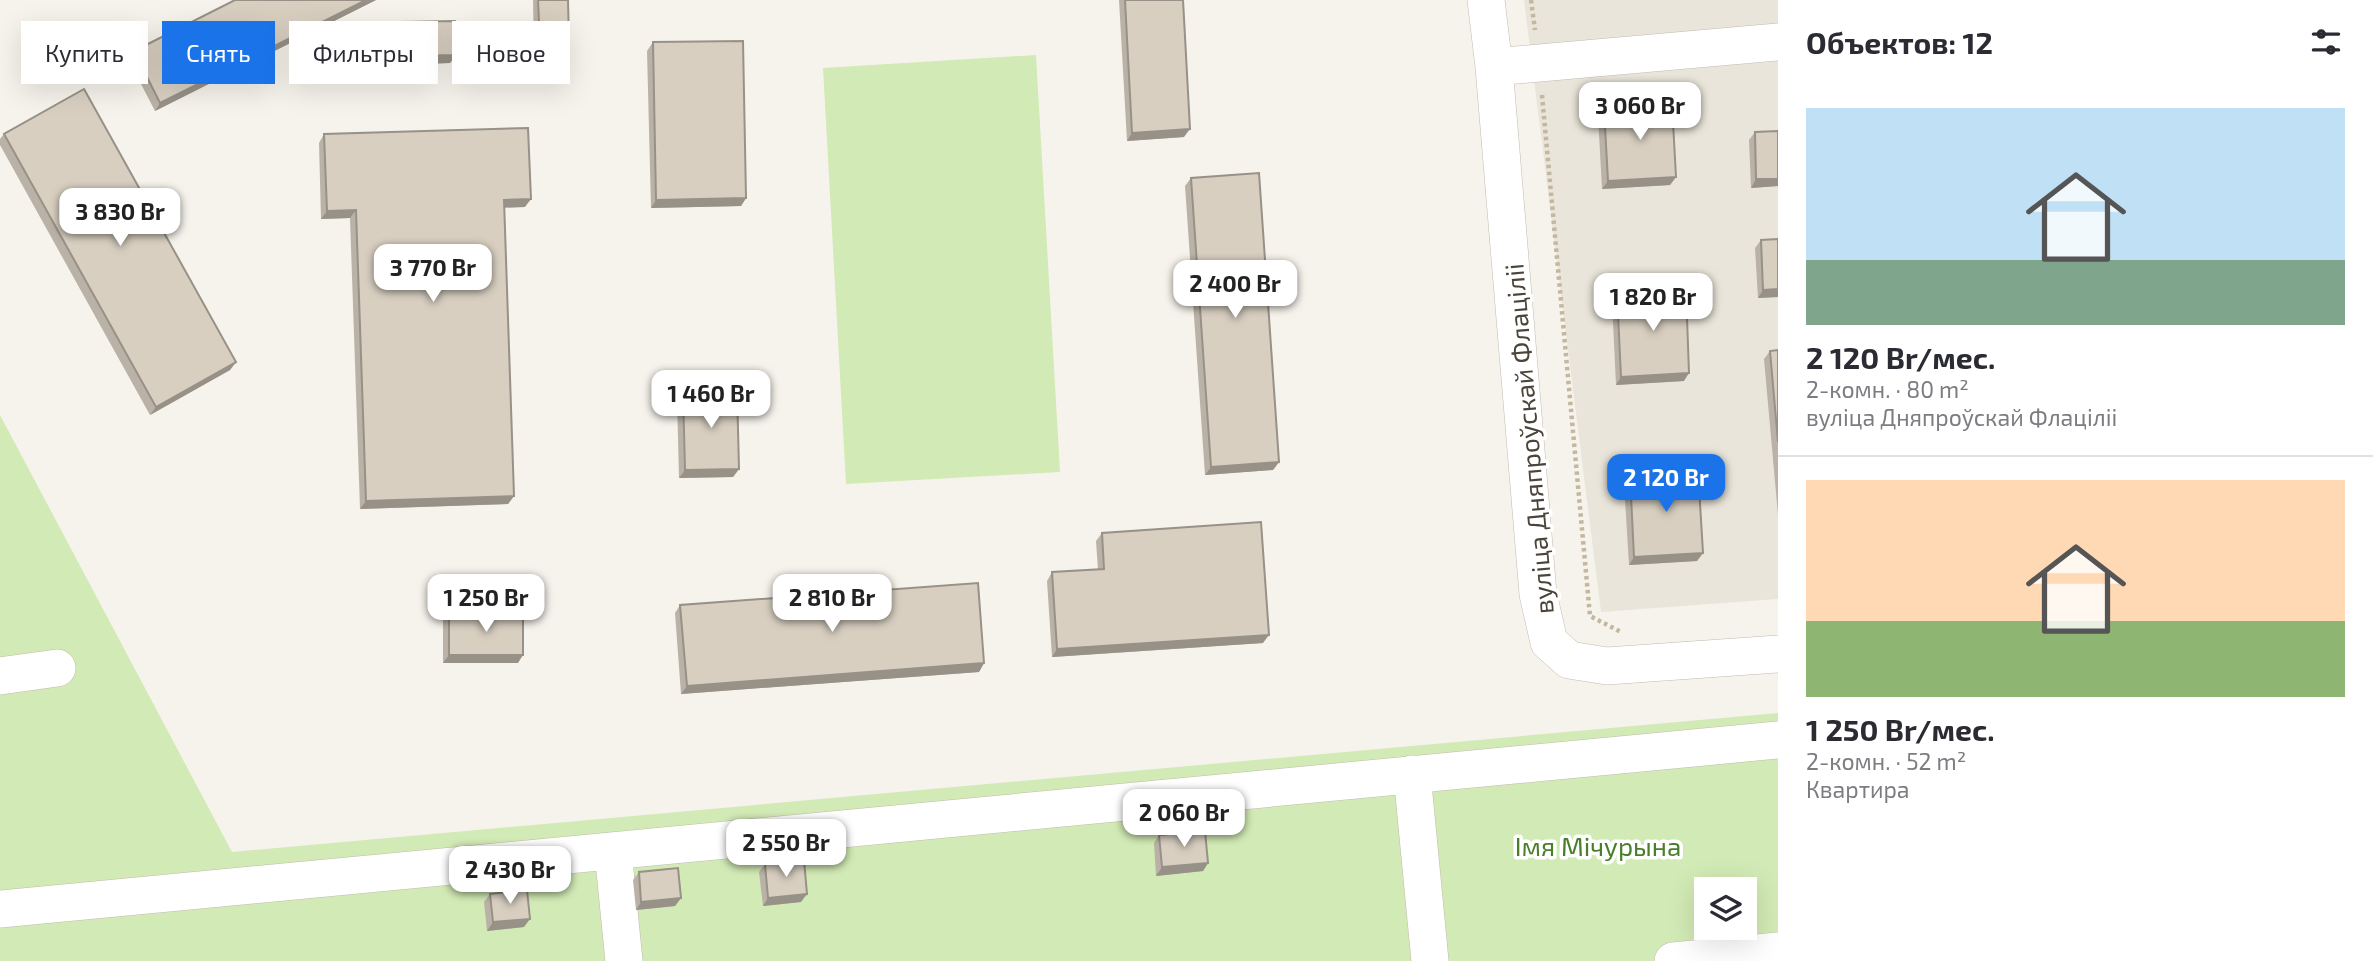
<!DOCTYPE html>
<html lang="ru">
<head>
<meta charset="utf-8">
<style>
	body { margin:0; font-family:"Exo 2",sans-serif; background:#f2f2f3; color:#2b2b33; height:100vh; display:flex; flex-direction:column; font-size:26px; white-space:nowrap }
	* { box-sizing:border-box; margin:0 }
	p { font-size:23px; color:#7c7c81 }
	.icon { flex:none; width:38px; height:38px; fill:none; stroke:currentColor; stroke-width:2; stroke-linecap:round; stroke-linejoin:round }
	.map { position:relative; flex:1; overflow:hidden }
	.details { display:flex; flex-direction:column; background:#fff; width:595px }
	.details>* { flex:none }
	.top-card { position:absolute; left:21px; top:21px; width:665px; height:63px; display:flex; gap:14px }
	.buttons { position:absolute; left:1694px; top:877px; display:grid; gap:14px }
	.buttons a { display:grid; place-items:center; width:63px; height:63px; border-radius:0px; background:#fff; box-shadow:0 7px 28px #0002; font-size:35px }
	.price { position:absolute; translate:-50% -60px; padding:0 16px; border-radius:14px; background:#fff; color:#222; font-size:23px; line-height:46px; filter:drop-shadow(0 2px 4px #0008) }
	.price::after { content:''; position:absolute; left:50%; top:42px; width:21px; height:16px; margin-left:-10px; background:inherit; clip-path:polygon(0 0,100% 0,50% 100%) }
	.price.selected { background:#1a73e8; color:#fff }
	ul { padding:0; list-style:none }
	li { display:grid; align-content:center; gap:14px; height:371px; padding:0 28px }
	li+li { border-top:2px solid #e1e1e2 }
	li span { display:grid; place-items:center; height:217px; border-radius:0px; color:#555 }
	li>.icon { margin-inline-start:auto }
	span .icon { width:126px; height:126px; fill:#fffc; stroke-width:1 }
	li b { font-size:30px }
	h2 { display:flex; justify-content:space-between; align-items:center; height:84px; padding:0 28px; font-size:30px }
	.pill { padding:0 24px; border-radius:0px; background:#fff; box-shadow:0 7px 28px #0002; font-size:24px; line-height:63px }
	.pill.selected { background:#1a73e8; color:#fff }
	main { display:flex; flex:1; min-height:0 }
	.map>svg:first-child { display:block }
	.residential { fill:#eae5da }
	.green { fill:#d2eab5; fill-rule:evenodd }
	.lines { fill:none; stroke-linecap:round; stroke-linejoin:round }
	.minor-casing { stroke:#c2bbae; stroke-width:38 }
	.path { stroke:#c4b79f; stroke-width:4.5; stroke-dasharray:3.5 3.5; stroke-linecap:butt }
	.minor { stroke:#fff; stroke-width:37 }
	.wall { fill:#bab2a6 }
	.shaded-wall { fill:#979187 }
	.building { fill:#d8cfc1; stroke:#979187; stroke-width:2 }
	.labels { text-anchor:middle; dominant-baseline:central; stroke-width:7; stroke-linejoin:round; paint-order:stroke }
	.street-label { font-size:26px; fill:#4b4439; stroke:#fff }
	.park-label { font-size:26px; fill:#4a7f2a; stroke:#fff }
</style>
</head>
<body>
<main>
<div class="map">
<svg width="1778" height="961" viewBox="0 0 1778 961">
	<rect width="100%" height="100%" fill="#f6f3ec"/>
	<path class="residential" d="M1524 0H1778V599L1601 612Z"/>
	<path class="green" d="M1036 55 1060 472 846 484 823 68Z
		M0 415 232 852 1778 713V961H0ZM1706 889H1745V928H1706Z"/>
	<g class="lines">
		<g class="minor-casing">
			<path id="minor" d="M1486 0 1494 67 1538 594 1549 642 1569 660 1607 666 1778 654
				M1494 67 1778 42
				M0 676 57 668
				M1412 774 1430 961
				M613 851 624 961
				M0 909 1778 740
				M1673 961 1778 951"/>
		</g>
		<path class="path" d="M1531 0 1535 30
			M1542 95 1590 616 1621 632"/>
		<use href="#minor" class="minor"/>
	</g>
	<path class="wall" d="M235 0H376L155 111 128 59 134 51Z
		M533 0H568L569 42 564 50 534 51Z
		M1119 0H1183L1184 137 1127 141Z
		M399 22 456 55 450 63 394 65 393 31Z
		M653 42 746 198 741 206 651 208 647 51Z
		M1604 108 1676 177 1670 185 1602 189 1598 116Z
		M1755 132 1778 186 1751 188 1749 140Z
		M4 134 236 362 230 370 150 415 0 145V139Z
		M324 134 525 207H504L514 496 508 504 360 509 350 218 321 219 319 143Z
		M1191 178 1279 462 1273 470 1205 475 1185 186Z
		M1778 239V297L1758 298 1755 248 1761 240Z
		M1617 293 1684 381 1616 385 1612 301Z
		M1778 350V515L1764 359 1770 351Z
		M683 391 739 469 733 477 679 478 677 399Z
		M1630 475 1703 553 1697 561 1629 565 1624 483Z
		M1102 533 1263 643 1052 657 1047 581 1052 572 1098 570 1096 541Z
		M680 605 984 663 979 672 681 694 675 613Z
		M449 612 518 663H443V620Z
		M1159 835 1208 863 1203 871 1156 876 1154 843Z
		M765 864 801 902 763 906 759 872Z
		M639 872 681 898 675 906 636 910 633 880Z
		M490 894 524 927 487 931 484 902Z"/>
	<path class="shaded-wall" d="M366 0H376L155 111 160 103Z
		M540 42H569L564 50 534 51Z
		M456 55 450 63 394 65 400 56Z
		M1190 129 1184 137 1127 141 1132 133Z
		M1676 177 1670 185 1602 189 1608 181Z
		M1756 179H1778V186L1751 188Z
		M746 198 741 206 651 208 656 200Z
		M531 199 525 207 498 208 504 200Z
		M356 210 350 218 321 219 327 211Z
		M1778 289V297L1758 298 1763 290Z
		M236 362 230 370 150 415 156 407Z
		M1689 373 1684 381 1616 385 1621 377Z
		M1279 462 1273 470 1205 475 1211 467Z
		M739 469 733 477 679 478 685 470Z
		M514 496 508 504 360 509 366 501Z
		M1703 553 1697 561 1629 565 1634 557Z
		M1269 635 1263 643 1052 657 1057 649Z
		M449 655H523L518 663H443Z
		M984 663 979 672 681 694 687 686Z
		M1208 863 1203 871 1156 876 1162 867Z
		M807 894 801 902 763 906 768 898Z
		M681 898 675 906 636 910 641 902Z
		M530 919 524 927 487 931 493 922Z"/>
	<path class="building" d="M235 0H366L160 103 134 51Z
		M538 0H568L569 42H540Z
		M1125 0H1183L1190 129 1132 133Z
		M455 21 456 55 400 56 399 22Z
		M743 41 746 198 656 200 653 42Z
		M84 89 236 362 156 407 4 134Z
		M1672 104 1676 177 1608 181 1604 108Z
		M528 128 531 199 504 200 514 496 366 501 356 210 327 211 324 134Z
		M1778 131V179H1756L1755 132Z
		M1259 173 1279 462 1211 467 1191 178Z
		M1778 239V289L1763 290 1761 240Z
		M1686 290 1689 373 1621 377 1617 293Z
		M1778 350V442L1770 351Z
		M737 390 739 469 685 470 683 391Z
		M1698 470 1703 553 1634 557 1630 475Z
		M1261 522 1269 635 1057 649 1052 572 1104 569 1102 533Z
		M978 583 984 663 687 686 680 605Z
		M449 612H523V655H449Z
		M1205 831 1208 863 1162 867 1159 835Z
		M804 860 807 894 768 898 765 864Z
		M678 868 681 898 641 902 639 872Z
		M527 890 530 919 493 922 490 894Z"/>
	<g class="labels">
		<g class="street-label">
			<text transform="translate(1528 439) rotate(-95)">вуліца Дняпроўскай Флаціліі</text>
		</g>
		<g class="park-label">
			<text x="1598" y="845">Імя Мічурына</text>
		</g>
	</g>
</svg>
<div class="buttons">
<a><svg class="icon" aria-label="layers" viewBox="0 0 24 24"><path d="M12 4l9 5-9 5-9-5zM3 14l9 5 9-5"/></svg></a>
</div>
<b class="price" style="left:1640px;top:142px">3 060 Br</b>
<b class="price" style="left:120px;top:248px">3 830 Br</b>
<b class="price" style="left:433px;top:304px">3 770 Br</b>
<b class="price" style="left:1235px;top:320px">2 400 Br</b>
<b class="price" style="left:1653px;top:333px">1 820 Br</b>
<b class="price" style="left:711px;top:430px">1 460 Br</b>
<b class="price selected" style="left:1666px;top:514px">2 120 Br</b>
<b class="price" style="left:486px;top:634px">1 250 Br</b>
<b class="price" style="left:832px;top:634px">2 810 Br</b>
<b class="price" style="left:1184px;top:849px">2 060 Br</b>
<b class="price" style="left:786px;top:879px">2 550 Br</b>
<b class="price" style="left:510px;top:906px">2 430 Br</b>
<div class="top-card">
<a class="pill">Купить</a>
<a class="pill selected">Снять</a>
<a class="pill">Фильтры</a>
<a class="pill">Новое</a>
</div>
</div>
<section class="details">
<h2>Объектов: 12<svg class="icon" aria-label="filters" viewBox="0 0 24 24"><path d="M4 7h16M4 17h16"/><circle cx="9" cy="7" r="2"/><circle cx="15" cy="17" r="2"/></svg></h2>
<ul>
<li><span style="background:linear-gradient(#bfe0f5 70%,#7fa58c 0)"><svg class="icon" aria-label="home" viewBox="0 0 24 24"><path d="M3 11l9-7 9 7M6 9v11h12V9"/></svg></span><div><b>2 120 Br/мес.</b><p>2-комн. · 80 m²</p><p>вуліца Дняпроўскай Флаціліі</p></div></li>
<li><span style="background:linear-gradient(#ffd9b3 65%,#8fb573 0)"><svg class="icon" aria-label="home" viewBox="0 0 24 24"><path d="M3 11l9-7 9 7M6 9v11h12V9"/></svg></span><div><b>1 250 Br/мес.</b><p>2-комн. · 52 m²</p><p>Квартира</p></div></li>
</ul>
</section>
</main>
</body>
</html>
